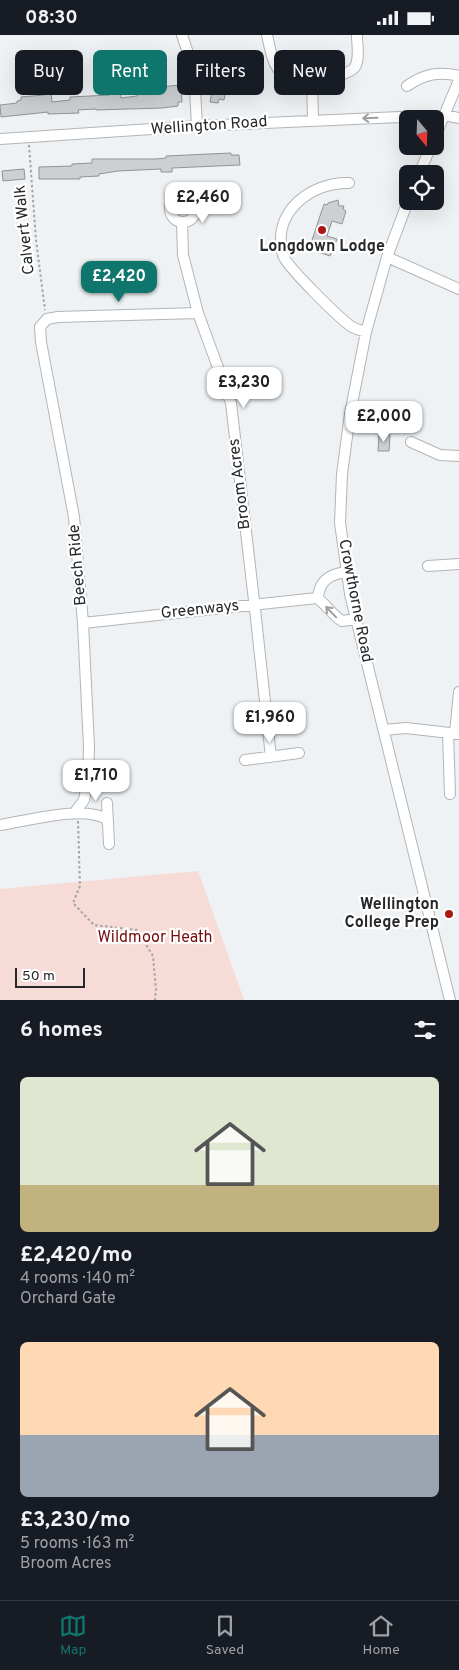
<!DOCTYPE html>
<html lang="en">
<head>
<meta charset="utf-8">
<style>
	body { margin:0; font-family:Overpass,sans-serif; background:#242831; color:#f1f3f6; height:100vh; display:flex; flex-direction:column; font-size:19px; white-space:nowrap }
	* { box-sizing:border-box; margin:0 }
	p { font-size:16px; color:#9ea1a6 }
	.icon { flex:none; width:28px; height:28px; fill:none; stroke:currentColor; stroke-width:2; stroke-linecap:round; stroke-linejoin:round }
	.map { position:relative; height:965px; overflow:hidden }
	.panel { display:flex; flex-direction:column; background:#171b24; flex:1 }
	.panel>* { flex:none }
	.top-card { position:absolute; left:15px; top:15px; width:430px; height:45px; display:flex; gap:10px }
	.needle { width:32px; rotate:161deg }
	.fabs { position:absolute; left:399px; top:75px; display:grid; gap:10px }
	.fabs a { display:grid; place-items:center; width:45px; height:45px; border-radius:8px; background:#171b24; box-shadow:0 5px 20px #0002; font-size:25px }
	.scale { position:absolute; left:15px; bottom:12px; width:70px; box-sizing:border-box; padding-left:5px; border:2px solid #272829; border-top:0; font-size:14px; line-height:18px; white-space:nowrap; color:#272829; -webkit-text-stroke:4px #fff; paint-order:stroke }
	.price { position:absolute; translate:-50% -42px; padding:0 11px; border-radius:10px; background:#fff; color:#222; font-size:16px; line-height:32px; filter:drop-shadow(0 1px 2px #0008) }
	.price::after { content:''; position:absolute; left:50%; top:30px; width:15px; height:11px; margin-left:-8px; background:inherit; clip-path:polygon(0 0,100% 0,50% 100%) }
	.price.on { background:#0f766e; color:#fff }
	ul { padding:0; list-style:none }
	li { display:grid; align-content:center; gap:10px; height:265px; padding:0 20px }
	li span { display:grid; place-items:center; height:155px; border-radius:8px; color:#555 }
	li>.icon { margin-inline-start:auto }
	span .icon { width:90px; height:90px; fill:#fffc; stroke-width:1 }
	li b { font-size:21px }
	h2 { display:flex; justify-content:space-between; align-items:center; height:60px; padding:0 20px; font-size:21px }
	.pill { padding:0 18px; border-radius:8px; background:#171b24; box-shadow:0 5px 20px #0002; font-size:18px; line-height:45px }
	.pill.on { background:#0f766e; color:#fff }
	.status { display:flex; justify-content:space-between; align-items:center; height:35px; padding:0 25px; background:#171b24; direction:ltr }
	.status svg { height:14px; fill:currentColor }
	.tabs { display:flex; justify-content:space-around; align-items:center; height:70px; border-top:1px solid #363941; background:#171b24; font-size:14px; color:#9ea1a6 }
	.tabs a { display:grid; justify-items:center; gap:2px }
	.tabs .on { color:#0f766e }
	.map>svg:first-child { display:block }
	.green { fill:#f6dbd7 }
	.building { fill:#cdd0d3; stroke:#919496 }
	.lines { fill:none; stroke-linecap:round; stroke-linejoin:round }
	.minor-casing { stroke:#b2b5b7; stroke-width:12 }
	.path { stroke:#a2a4a7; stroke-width:2; stroke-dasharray:2.5 2.5; stroke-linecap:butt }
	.minor { stroke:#fff; stroke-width:10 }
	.oneway { stroke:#9e9e9f }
	.poi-dot { fill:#ab1816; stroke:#fff; stroke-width:2 }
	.labels { text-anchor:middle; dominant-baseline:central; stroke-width:4.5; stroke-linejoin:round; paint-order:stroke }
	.street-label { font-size:16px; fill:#272829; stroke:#fff }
	.poi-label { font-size:16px; font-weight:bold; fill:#272829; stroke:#fff }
	.park-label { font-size:16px; fill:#760d0c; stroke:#fff }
</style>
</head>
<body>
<div class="status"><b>08:30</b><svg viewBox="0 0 49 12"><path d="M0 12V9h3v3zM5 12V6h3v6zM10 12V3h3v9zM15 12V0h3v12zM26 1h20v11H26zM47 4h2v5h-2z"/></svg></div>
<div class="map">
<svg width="459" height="965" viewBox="0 0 459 965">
	<rect width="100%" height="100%" fill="#eff2f5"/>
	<path class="green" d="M198 836 244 965H0V854Z"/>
	<path class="building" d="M120 47 121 63 137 61 136 57 153 56 152 51 159 50V52L181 50 182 67H178V71L162 73 96 75V74L78 75 79 78 48 79V77L1 82 0 70 17 68V66L21 65V62L44 60V58L51 57 52 67 70 65V62L110 60 109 48Z
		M214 47 227 49 224 65 219 64 218 68 210 67Z
		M231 118V120H239L240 130 172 133V137H161V134L118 136 99 139V141L80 142V144H39V132L72 131V129L92 128V124H156L166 123V121Z
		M24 134 25 144 3 146 2 136Z
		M338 165 339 171H344L343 174 346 176 342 189 332 186 327 201 337 204 330 221 318 217 319 214 310 211 324 169 327 170 328 168Z
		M379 399 390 400 389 416H378Z"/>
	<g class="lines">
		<g class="minor-casing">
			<path id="minor" d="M182 0 194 36 197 91
				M267 0C270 13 272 29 282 39 293 50 346 44 355 32 360 23 357 10 357 1
				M312 44 313 85
				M407 51C424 39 439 36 459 41
				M444 80 459 83
				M435 102 459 45
				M0 104 197 91 400 82 418 84
				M419 139 431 111
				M349 148C310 147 271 178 283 220 286 231 340 284 352 292 356 294 362 296 366 297
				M170 174a13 13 0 1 1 26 0a13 13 0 1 1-26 0Z
				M408 166 387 222 366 297 350 379 342 439 340 488 350 559 450 965
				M182 187 183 220 198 278 231 368 255 574 271 722
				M387 222 459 254
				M411 407 440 420 459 421
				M428 531 459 529
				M317 563C319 559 319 555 321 551 326 541 336 539 345 537
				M83 588 317 563C326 569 331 579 342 586L356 584
				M384 695 406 693 459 699
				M448 698 450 759
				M455 698 459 657
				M245 725 299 718
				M107 768 109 809
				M75 777 84 765 88 744 89 712 83 588 74 482 41 307 40 292 47 284 58 282 198 278
				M0 790C27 786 85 769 108 785"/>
		</g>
		<path class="path" d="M29 110 36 205 45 275
			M78 786 80 851 73 868 94 890 137 895 153 921 156 955 155 965"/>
		<use href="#minor" class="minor"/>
	</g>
	<defs><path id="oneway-shaft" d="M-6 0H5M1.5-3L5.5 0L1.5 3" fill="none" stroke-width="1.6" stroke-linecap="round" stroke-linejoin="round" transform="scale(1.25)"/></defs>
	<g class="oneway">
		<use href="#oneway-shaft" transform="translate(370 83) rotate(178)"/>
		<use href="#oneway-shaft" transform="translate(331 577) rotate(-134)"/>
	</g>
	<g class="poi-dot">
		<circle cx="322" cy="195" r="5"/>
		<circle cx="449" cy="879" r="5"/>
	</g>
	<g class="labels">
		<g class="street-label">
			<text transform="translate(209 91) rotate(-4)">Wellington Road</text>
			<text transform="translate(25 195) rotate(-96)">Calvert Walk</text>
			<text transform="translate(240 449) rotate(-97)">Broom Acres</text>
			<text transform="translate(78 530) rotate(-95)">Beech Ride</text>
			<text transform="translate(355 566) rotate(79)">Crowthorne Road</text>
			<text transform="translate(200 575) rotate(-6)">Greenways</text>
		</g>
		<g class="poi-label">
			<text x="322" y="212">Longdown Lodge</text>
			<text x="439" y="870" text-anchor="end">Wellington<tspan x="439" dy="18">College Prep</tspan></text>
		</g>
		<g class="park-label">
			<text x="155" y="903">Wildmoor Heath</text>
		</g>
	</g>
</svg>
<div class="fabs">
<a><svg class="needle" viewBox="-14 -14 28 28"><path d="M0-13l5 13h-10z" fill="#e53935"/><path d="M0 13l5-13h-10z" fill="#9ea1a6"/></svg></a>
<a><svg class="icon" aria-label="locate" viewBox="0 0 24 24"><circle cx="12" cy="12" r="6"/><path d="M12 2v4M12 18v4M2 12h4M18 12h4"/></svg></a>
</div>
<div class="scale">50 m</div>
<b class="price" style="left:203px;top:189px">£2,460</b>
<b class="price on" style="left:119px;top:268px">£2,420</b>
<b class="price" style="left:244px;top:374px">£3,230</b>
<b class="price" style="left:384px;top:408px">£2,000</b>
<b class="price" style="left:270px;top:709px">£1,960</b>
<b class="price" style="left:96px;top:767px">£1,710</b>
<div class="top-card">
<a class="pill">Buy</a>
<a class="pill on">Rent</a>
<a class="pill">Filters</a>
<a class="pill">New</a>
</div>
</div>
<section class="panel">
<h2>6 homes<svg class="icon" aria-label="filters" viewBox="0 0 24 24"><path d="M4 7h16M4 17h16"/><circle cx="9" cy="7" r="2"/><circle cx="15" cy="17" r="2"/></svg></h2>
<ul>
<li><span style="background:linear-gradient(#dfe7d0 70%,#c2b280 0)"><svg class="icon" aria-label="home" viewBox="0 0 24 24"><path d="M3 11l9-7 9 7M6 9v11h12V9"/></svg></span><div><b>£2,420/mo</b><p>4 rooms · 140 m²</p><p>Orchard Gate</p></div></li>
<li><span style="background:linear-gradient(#ffd9b3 60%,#9aa5b1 0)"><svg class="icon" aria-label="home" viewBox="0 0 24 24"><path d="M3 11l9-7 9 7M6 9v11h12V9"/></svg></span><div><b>£3,230/mo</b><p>5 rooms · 163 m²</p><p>Broom Acres</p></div></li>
</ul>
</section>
<nav class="tabs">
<a class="on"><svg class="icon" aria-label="map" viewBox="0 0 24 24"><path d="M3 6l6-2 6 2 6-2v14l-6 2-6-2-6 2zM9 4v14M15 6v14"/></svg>Map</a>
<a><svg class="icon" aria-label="saved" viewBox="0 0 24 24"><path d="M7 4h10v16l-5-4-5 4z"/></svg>Saved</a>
<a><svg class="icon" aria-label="home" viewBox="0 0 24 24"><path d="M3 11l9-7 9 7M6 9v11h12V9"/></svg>Home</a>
</nav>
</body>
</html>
